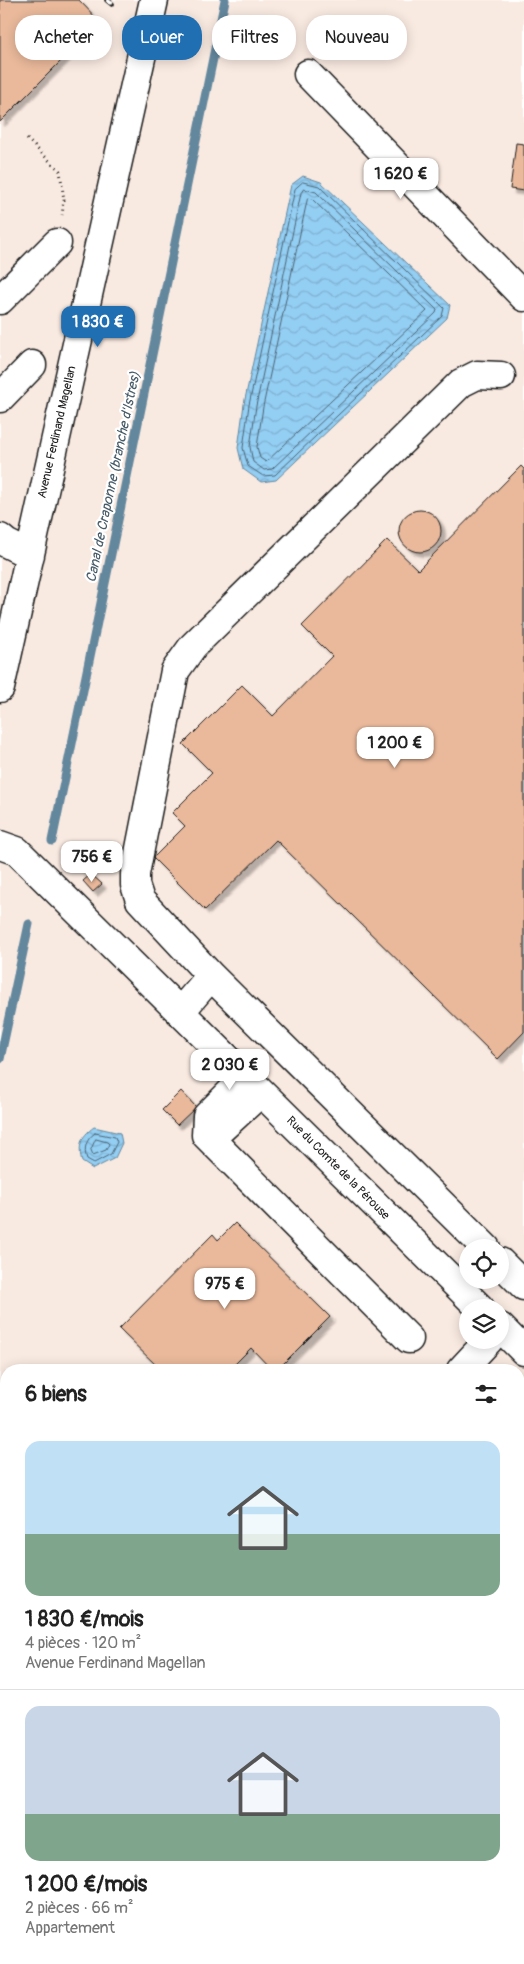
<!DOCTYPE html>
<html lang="fr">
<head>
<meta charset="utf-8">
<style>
	body { margin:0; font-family:Pangolin,sans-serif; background:#f6f6f6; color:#222; height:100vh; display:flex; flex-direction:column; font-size:19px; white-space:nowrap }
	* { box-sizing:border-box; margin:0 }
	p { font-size:16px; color:#767676 }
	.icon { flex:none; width:28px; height:28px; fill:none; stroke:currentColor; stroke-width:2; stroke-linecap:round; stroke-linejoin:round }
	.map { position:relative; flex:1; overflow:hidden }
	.sheet { position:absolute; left:0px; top:1364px; width:525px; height:601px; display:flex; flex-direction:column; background:#fff; border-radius:20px 20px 0 0; box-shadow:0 2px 12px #0003 }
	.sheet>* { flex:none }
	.banner { position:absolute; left:15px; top:15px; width:495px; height:45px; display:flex; gap:10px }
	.fabs { position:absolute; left:459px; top:1239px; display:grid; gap:10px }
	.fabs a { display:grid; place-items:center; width:50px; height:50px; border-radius:50%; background:#fff; box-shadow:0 2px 12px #0003; font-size:25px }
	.price { position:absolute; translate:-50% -42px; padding:0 11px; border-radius:10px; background:#fff; color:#222; font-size:16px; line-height:32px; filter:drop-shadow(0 1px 2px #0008) }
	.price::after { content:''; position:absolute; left:50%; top:30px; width:15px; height:11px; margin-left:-8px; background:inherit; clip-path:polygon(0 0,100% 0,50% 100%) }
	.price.on { background:#1f6fb2; color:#fff }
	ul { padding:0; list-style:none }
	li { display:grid; align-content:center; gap:10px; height:265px; padding:0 25px }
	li+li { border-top:1px solid #e0e0e0 }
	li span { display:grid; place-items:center; height:155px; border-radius:15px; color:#555 }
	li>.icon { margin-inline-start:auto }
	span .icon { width:90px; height:90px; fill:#fffc; stroke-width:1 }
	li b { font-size:21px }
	h2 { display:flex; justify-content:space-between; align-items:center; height:60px; padding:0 25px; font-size:21px }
	.tag { padding:0 18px; border-radius:20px; background:#fff; box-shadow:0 2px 12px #0003; font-size:18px; line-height:45px }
	.tag.on { background:#1f6fb2; color:#fff }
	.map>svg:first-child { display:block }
	.built { fill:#f9eae1; fill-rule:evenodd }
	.water { fill:url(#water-waves); stroke:#63879d }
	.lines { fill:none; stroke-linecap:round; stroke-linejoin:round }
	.shore { stroke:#4c6372; stroke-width:1 }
	.stream { stroke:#63879d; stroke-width:9 }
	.building { fill:#eab99b; stroke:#1c1c1c; filter:url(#shadow) }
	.minor-casing { stroke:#1c1c1c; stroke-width:31 }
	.path { stroke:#1c1c1c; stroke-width:3; stroke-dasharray:1 4; stroke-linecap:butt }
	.minor { stroke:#fff; stroke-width:28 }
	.rail-casing { stroke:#1c1c1c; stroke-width:5.5 }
	.rail { stroke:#fff; stroke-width:4; stroke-dasharray:11; stroke-linecap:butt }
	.labels { text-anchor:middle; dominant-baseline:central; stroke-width:4.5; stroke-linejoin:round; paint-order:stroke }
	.street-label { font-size:12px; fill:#1c1c1c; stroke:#fff }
	.water-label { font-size:14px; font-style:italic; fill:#465a67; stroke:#fff }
</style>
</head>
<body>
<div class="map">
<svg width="524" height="1964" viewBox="0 0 524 1964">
	<defs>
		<pattern id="water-waves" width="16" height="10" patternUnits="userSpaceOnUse" patternTransform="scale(1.25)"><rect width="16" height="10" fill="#93cef3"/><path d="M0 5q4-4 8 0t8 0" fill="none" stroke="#7eb0d0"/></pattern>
		<filter id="shadow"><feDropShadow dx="4.5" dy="4.5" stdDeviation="1" flood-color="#0004"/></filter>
	</defs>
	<rect width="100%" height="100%" fill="#fff"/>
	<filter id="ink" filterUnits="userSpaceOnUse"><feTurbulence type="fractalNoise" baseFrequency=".02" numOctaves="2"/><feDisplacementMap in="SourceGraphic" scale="10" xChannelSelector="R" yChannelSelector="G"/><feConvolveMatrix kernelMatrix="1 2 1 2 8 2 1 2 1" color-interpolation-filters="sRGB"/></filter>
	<g filter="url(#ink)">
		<path class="built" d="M0 0H524V1964H0ZM468 1248H500V1280H468ZM468 1308H500V1340H468ZM6 1370H519V1959H6Z"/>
		<path class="water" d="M303 176 321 182 450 305 447 318 276 480 261 482 243 469 238 448 244 404 291 185Z
			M94 1127 120 1133 122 1143 115 1158 93 1169 82 1162C78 1146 80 1137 94 1127Z
			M125 1959H198L203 1964H123Z"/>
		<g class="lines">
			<path class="shore" d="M303 182 319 186 444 308 442 316 275 475 263 476 248 466 243 448 249 405 295 189Z
				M304 189 316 192 437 310 436 313 272 469 264 470 253 462 250 447 256 406 301 193Z
				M308 198 312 199 427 311 266 462 260 458 257 447 263 407Z
				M95 1133 115 1137 117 1142 111 1154 94 1163 87 1159C83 1149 86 1139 95 1133Z
				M96 1139 107 1142 109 1144 106 1150 93 1155 91 1150Z"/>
			<path class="stream" d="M52 841 225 0
				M0 1059 29 924"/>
		</g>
		<path class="building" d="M0 0H79L100 22 0 122Z
			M516 143 524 144V191L510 189Z
			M521 466 524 469V1032L498 1059 276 840 205 910 153 858 185 826 172 813 212 773 183 744 242 685 273 716 332 656 302 626 387 540 418 570Z
			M399 531a21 21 0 1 1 42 0a21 21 0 1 1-42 0Z
			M91 874 102 884 93 892 83 881Z
			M181 1091 196 1107 177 1125 162 1110Z
			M235 1223 330 1317 277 1370H272L251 1348 229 1370H161L119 1329 213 1234 218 1240Z
			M519 1750 524 1755V1964H351L346 1959H519Z"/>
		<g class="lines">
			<g class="minor-casing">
				<path id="minor" d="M308 74 524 297
					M0 300 57 243
					M0 398 32 365
					M0 538 6 543 30 555
					M0 688 154 0
					M0 845 17 851 480 1308
					M180 1012 211 976
					M246 1077 207 1116 206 1135 222 1128 261 1092
					M206 1135 409 1339
					M486 1248 211 976 140 900 135 885V874L175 671 193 646 461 383 477 375 501 376
					M500 1262 524 1286
					M500 1327 524 1351
					M461 1370 489 1340
					M0 1513 6 1483
					M519 1577 524 1572
					M519 1617 524 1622
					M0 1695 6 1699
					M0 1807 6 1814
					M0 1886 6 1857
					M250 1959 255 1964"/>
			</g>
			<path class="path" d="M27 139 60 171 64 200 62 215"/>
			<use href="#minor" class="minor"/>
			<g class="rail-casing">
				<path id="rail" d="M107 0 112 4"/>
			</g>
			<use href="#rail" class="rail"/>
		</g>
	</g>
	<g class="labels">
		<g class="street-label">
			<text transform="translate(57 432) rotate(-77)">Avenue Ferdinand Magellan</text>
			<text transform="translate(338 1168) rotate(45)">Rue du Comte de la Pérouse</text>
		</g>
		<g class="water-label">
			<text transform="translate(113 477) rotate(-78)">Canal de Craponne (branche d'Istres)</text>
		</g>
	</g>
</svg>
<div class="fabs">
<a><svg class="icon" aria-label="locate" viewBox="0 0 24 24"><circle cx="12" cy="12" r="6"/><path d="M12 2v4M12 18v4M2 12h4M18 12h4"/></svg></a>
<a><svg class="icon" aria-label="layers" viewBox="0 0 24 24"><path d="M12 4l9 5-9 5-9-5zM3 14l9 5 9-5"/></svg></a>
</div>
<b class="price" style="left:401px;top:200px">1 620 €</b>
<b class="price on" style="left:98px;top:348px">1 830 €</b>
<b class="price" style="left:395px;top:769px">1 200 €</b>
<b class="price" style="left:92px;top:883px">756 €</b>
<b class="price" style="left:230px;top:1091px">2 030 €</b>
<b class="price" style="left:225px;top:1310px">975 €</b>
<div class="banner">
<a class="tag">Acheter</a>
<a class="tag on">Louer</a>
<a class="tag">Filtres</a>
<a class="tag">Nouveau</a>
</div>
<section class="sheet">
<h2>6 biens<svg class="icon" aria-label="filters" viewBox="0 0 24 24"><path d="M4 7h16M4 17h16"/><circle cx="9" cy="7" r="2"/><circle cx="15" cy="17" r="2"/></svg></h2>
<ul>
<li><span style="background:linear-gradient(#bfe0f5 60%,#7fa58c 0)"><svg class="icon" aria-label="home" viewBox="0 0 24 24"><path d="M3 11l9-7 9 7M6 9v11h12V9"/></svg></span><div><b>1 830 €/mois</b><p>4 pièces · 120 m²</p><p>Avenue Ferdinand Magellan</p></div></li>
<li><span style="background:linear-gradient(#c9d6e8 70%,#7fa58c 0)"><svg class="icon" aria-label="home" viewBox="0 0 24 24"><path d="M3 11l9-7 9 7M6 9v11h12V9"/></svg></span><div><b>1 200 €/mois</b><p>2 pièces · 66 m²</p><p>Appartement</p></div></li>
</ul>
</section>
</div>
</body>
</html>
